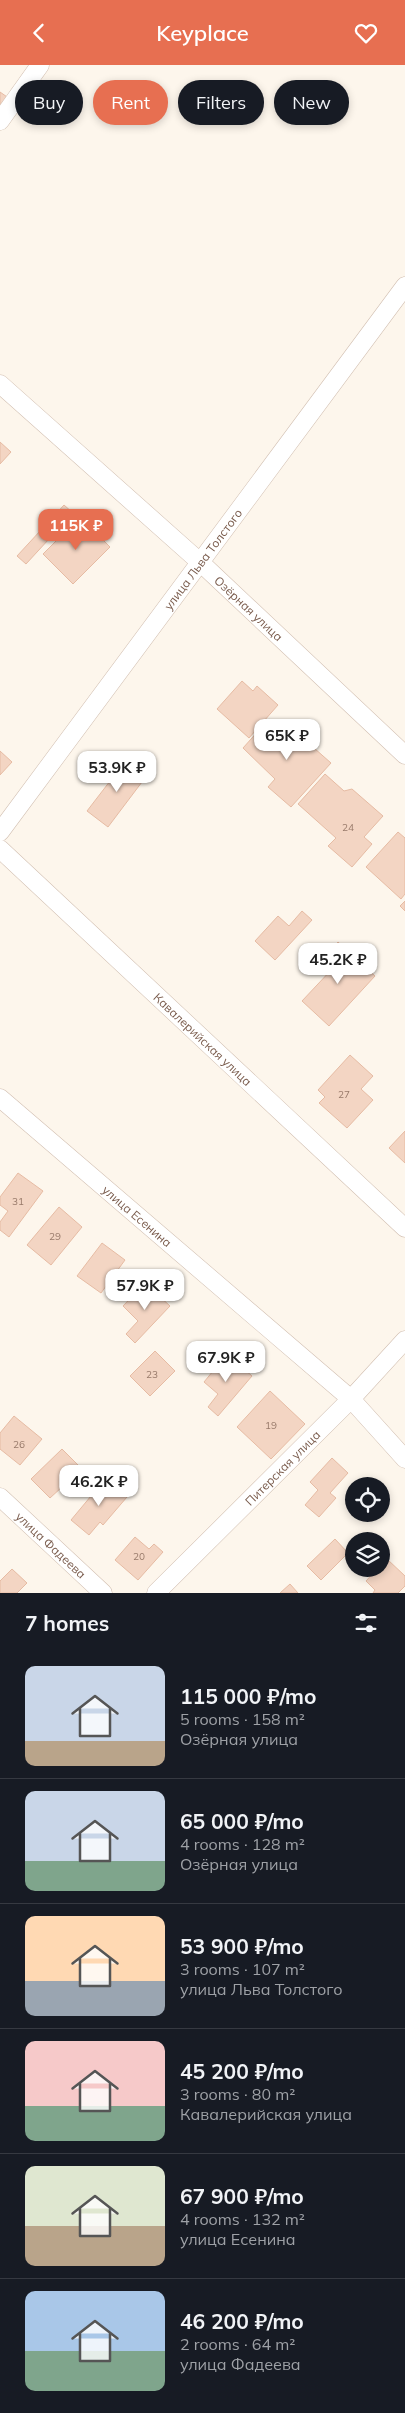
<!DOCTYPE html>
<html lang="en">
<head>
<meta charset="utf-8">
<style>
	body { margin:0; font-family:Mulish,sans-serif; background:#242831; color:#f1f3f6; height:100vh; display:flex; flex-direction:column; font-size:19px; white-space:nowrap }
	* { box-sizing:border-box; margin:0 }
	p { font-size:16px; color:#9ea1a6 }
	.icon { flex:none; width:28px; height:28px; fill:none; stroke:currentColor; stroke-width:2; stroke-linecap:round; stroke-linejoin:round }
	.map { position:relative; height:1528px; overflow:hidden }
	.panel { display:flex; flex-direction:column; background:#171b24; flex:1 }
	.panel>* { flex:none }
	.hud { position:absolute; left:15px; top:15px; width:375px; height:45px; display:flex; gap:10px }
	.controls { position:absolute; left:345px; top:1412px; display:grid; gap:10px }
	.controls a { display:grid; place-items:center; width:45px; height:45px; border-radius:50%; background:#171b24; box-shadow:0 2px 8px #0003; font-size:25px }
	.price { position:absolute; translate:-50% -42px; padding:0 11px; border-radius:10px; background:#fff; color:#222; font-size:16px; line-height:32px; filter:drop-shadow(0 1px 2px #0008) }
	.price::after { content:''; position:absolute; left:50%; top:30px; width:15px; height:11px; margin-left:-8px; background:inherit; clip-path:polygon(0 0,100% 0,50% 100%) }
	.price.on { background:#e76f51; color:#fff }
	ul { padding:0; list-style:none }
	li { display:flex; align-items:center; gap:15px; height:125px; padding:0 25px }
	li+li { border-top:1px solid #363941 }
	li span { display:grid; place-items:center; flex:none; width:140px; height:100px; border-radius:10px; color:#555 }
	li>.icon { margin-inline-start:auto }
	span .icon { width:60px; height:60px; fill:#fffc; stroke-width:1 }
	li b { font-size:21px }
	h2 { display:flex; justify-content:space-between; align-items:center; height:60px; padding:0 25px; font-size:21px }
	.chip { padding:0 18px; border-radius:22px; background:#171b24; box-shadow:0 2px 8px #0003; font-size:18px; line-height:45px }
	.chip.on { background:#e76f51; color:#fff }
	header { display:flex; justify-content:space-between; align-items:center; height:65px; padding:0 25px; background:#e76f51; color:#fff; font-size:22px; font-weight:600 }
	.map>svg:first-child { display:block }
	.building { fill:#f3d5c3; stroke:#e6bba3 }
	.lines { fill:none; stroke-linecap:round; stroke-linejoin:round }
	.street-casing { stroke:#d1beb0; stroke-width:19 }
	.street { stroke:#fff; stroke-width:18 }
	.labels { text-anchor:middle; dominant-baseline:central; stroke-width:4.5; stroke-linejoin:round; paint-order:stroke }
	.number-label { font-size:10px; fill:#987a6a }
	.street-label { font-size:12px; fill:#7a5c4d; stroke:#fffaf3 }
</style>
</head>
<body>
<header><svg class="icon" aria-label="back" viewBox="0 0 24 24"><path d="M15 5l-7 7 7 7"/></svg>Keyplace<svg class="icon" aria-label="heart" viewBox="0 0 24 24"><path d="M12 20l-8-8c-3-5 5-10 8-4 3-6 11-1 8 4z"/></svg></header>
<div class="map">
<svg width="405" height="1528" viewBox="0 0 405 1528">
	<rect width="100%" height="100%" fill="#fdf6ec"/>
	<path class="building" d="M0 27 10 34 0 49Z
		M0 377 11 387 0 399Z
		M64 440 73 448 26 499 17 491Z
		M80 452 110 482 73 519 43 489Z
		M242 616 253 626 257 621 278 640 249 673 217 644Z
		M269 654 292 674 297 668 331 698 291 742 268 722 275 714 243 683Z
		M0 686 12 697 0 710Z
		M127 694 148 709 108 762 87 746Z
		M325 709 344 726 352 724 383 751 364 772 372 779 352 802 328 781 336 773 298 739Z
		M398 767 405 773V829L401 834 366 802Z
		M405 836V846L400 841Z
		M302 846 312 855 275 895 255 876 278 851 289 861Z
		M338 877 375 911 329 961 302 936 333 903 323 894Z
		M350 990 373 1011 361 1024 373 1035 347 1063 319 1038 325 1032 318 1025Z
		M405 1066V1098L389 1083Z
		M18 1108 43 1126 9 1172 0 1165V1157L8 1146 0 1140V1132Z
		M59 1142 82 1162 51 1200 27 1180Z
		M102 1178 125 1195 101 1228 77 1211Z
		M145 1218 170 1241 135 1278 126 1269 138 1256 123 1241Z
		M155 1286 175 1306 150 1331 130 1311Z
		M227 1289 252 1311 218 1351 208 1342 218 1329 204 1317Z
		M270 1326 305 1359 271 1394 237 1362Z
		M14 1351 42 1374 20 1400 0 1384V1368Z
		M62 1384 90 1412 71 1431 62 1422 50 1433 31 1414Z
		M332 1393 348 1408 330 1428 336 1433 319 1452 305 1440 318 1425 310 1417Z
		M106 1413 127 1432 103 1460 100 1457 89 1470 71 1455Z
		M135 1472 149 1484 154 1479 163 1487 138 1515 115 1495Z
		M335 1474 348 1488 321 1515 307 1501Z
		M387 1494 405 1511V1521L398 1528H373L375 1525 366 1516 377 1504H381V1500Z
		M12 1504 27 1518 17 1528H0V1516Z
		M290 1519 298 1528H280Z"/>
	<g class="lines">
		<g class="street-casing">
			<g id="street">
				<path d="M0 56 40 0"/>
				<path id="s1" d="M0 319 201 498 405 690"/>
				<path id="s2" d="M0 767 405 221"/>
				<path id="s3" d="M0 784 405 1163"/>
				<path id="s4" d="M0 1033 351 1334 405 1394"/>
				<path id="s5" d="M0 1432 103 1528"/>
				<path id="s6" d="M156 1528 351 1334 405 1275"/>
			</g>
		</g>
		<use href="#street" class="street"/>
	</g>
	<g class="labels">
		<g class="number-label">
			<text x="348" y="762">24</text>
			<text x="344" y="1029">27</text>
			<text x="18" y="1136">31</text>
			<text x="55" y="1171">29</text>
			<text x="152" y="1309">23</text>
			<text x="271" y="1360">19</text>
			<text x="19" y="1379">26</text>
			<text x="139" y="1491">20</text>
		</g>
		<g class="street-label">
			<text stroke="none"><textPath href="#s2" startOffset="340">улица Льва Толстого</textPath></text>
			<text stroke="none"><textPath href="#s1" startOffset="335">Озёрная улица</textPath></text>
			<text stroke="none"><textPath href="#s3" startOffset="278">Кавалерийская улица</textPath></text>
			<text stroke="none"><textPath href="#s4" startOffset="181">улица Есенина</textPath></text>
			<text stroke="none"><textPath href="#s6" startOffset="178">Питерская улица</textPath></text>
			<text stroke="none"><textPath href="#s5" startOffset="70">улица Фадеева</textPath></text>
		</g>
	</g>
</svg>
<div class="controls">
<a><svg class="icon" aria-label="locate" viewBox="0 0 24 24"><circle cx="12" cy="12" r="6"/><path d="M12 2v4M12 18v4M2 12h4M18 12h4"/></svg></a>
<a><svg class="icon" aria-label="layers" viewBox="0 0 24 24"><path d="M12 4l9 5-9 5-9-5zM3 14l9 5 9-5"/></svg></a>
</div>
<b class="price on" style="left:76px;top:486px">115K ₽</b>
<b class="price" style="left:287px;top:696px">65K ₽</b>
<b class="price" style="left:117px;top:728px">53.9K ₽</b>
<b class="price" style="left:338px;top:920px">45.2K ₽</b>
<b class="price" style="left:145px;top:1246px">57.9K ₽</b>
<b class="price" style="left:226px;top:1318px">67.9K ₽</b>
<b class="price" style="left:99px;top:1442px">46.2K ₽</b>
<div class="hud">
<a class="chip">Buy</a>
<a class="chip on">Rent</a>
<a class="chip">Filters</a>
<a class="chip">New</a>
</div>
</div>
<section class="panel">
<h2>7 homes<svg class="icon" aria-label="filters" viewBox="0 0 24 24"><path d="M4 7h16M4 17h16"/><circle cx="9" cy="7" r="2"/><circle cx="15" cy="17" r="2"/></svg></h2>
<ul>
<li><span style="background:linear-gradient(#c9d6e8 75%,#b9a48a 0)"><svg class="icon" aria-label="home" viewBox="0 0 24 24"><path d="M3 11l9-7 9 7M6 9v11h12V9"/></svg></span><div><b>115 000 ₽/mo</b><p>5 rooms · 158 m²</p><p>Озёрная улица</p></div></li>
<li><span style="background:linear-gradient(#c9d6e8 70%,#7fa58c 0)"><svg class="icon" aria-label="home" viewBox="0 0 24 24"><path d="M3 11l9-7 9 7M6 9v11h12V9"/></svg></span><div><b>65 000 ₽/mo</b><p>4 rooms · 128 m²</p><p>Озёрная улица</p></div></li>
<li><span style="background:linear-gradient(#ffd9b3 65%,#9aa5b1 0)"><svg class="icon" aria-label="home" viewBox="0 0 24 24"><path d="M3 11l9-7 9 7M6 9v11h12V9"/></svg></span><div><b>53 900 ₽/mo</b><p>3 rooms · 107 m²</p><p>улица Льва Толстого</p></div></li>
<li><span style="background:linear-gradient(#f6c9c9 65%,#7fa58c 0)"><svg class="icon" aria-label="home" viewBox="0 0 24 24"><path d="M3 11l9-7 9 7M6 9v11h12V9"/></svg></span><div><b>45 200 ₽/mo</b><p>3 rooms · 80 m²</p><p>Кавалерийская улица</p></div></li>
<li><span style="background:linear-gradient(#dfe7d0 60%,#b9a48a 0)"><svg class="icon" aria-label="home" viewBox="0 0 24 24"><path d="M3 11l9-7 9 7M6 9v11h12V9"/></svg></span><div><b>67 900 ₽/mo</b><p>4 rooms · 132 m²</p><p>улица Есенина</p></div></li>
<li><span style="background:linear-gradient(#a9c7e8 60%,#7fa58c 0)"><svg class="icon" aria-label="home" viewBox="0 0 24 24"><path d="M3 11l9-7 9 7M6 9v11h12V9"/></svg></span><div><b>46 200 ₽/mo</b><p>2 rooms · 64 m²</p><p>улица Фадеева</p></div></li>
</ul>
</section>
</body>
</html>
